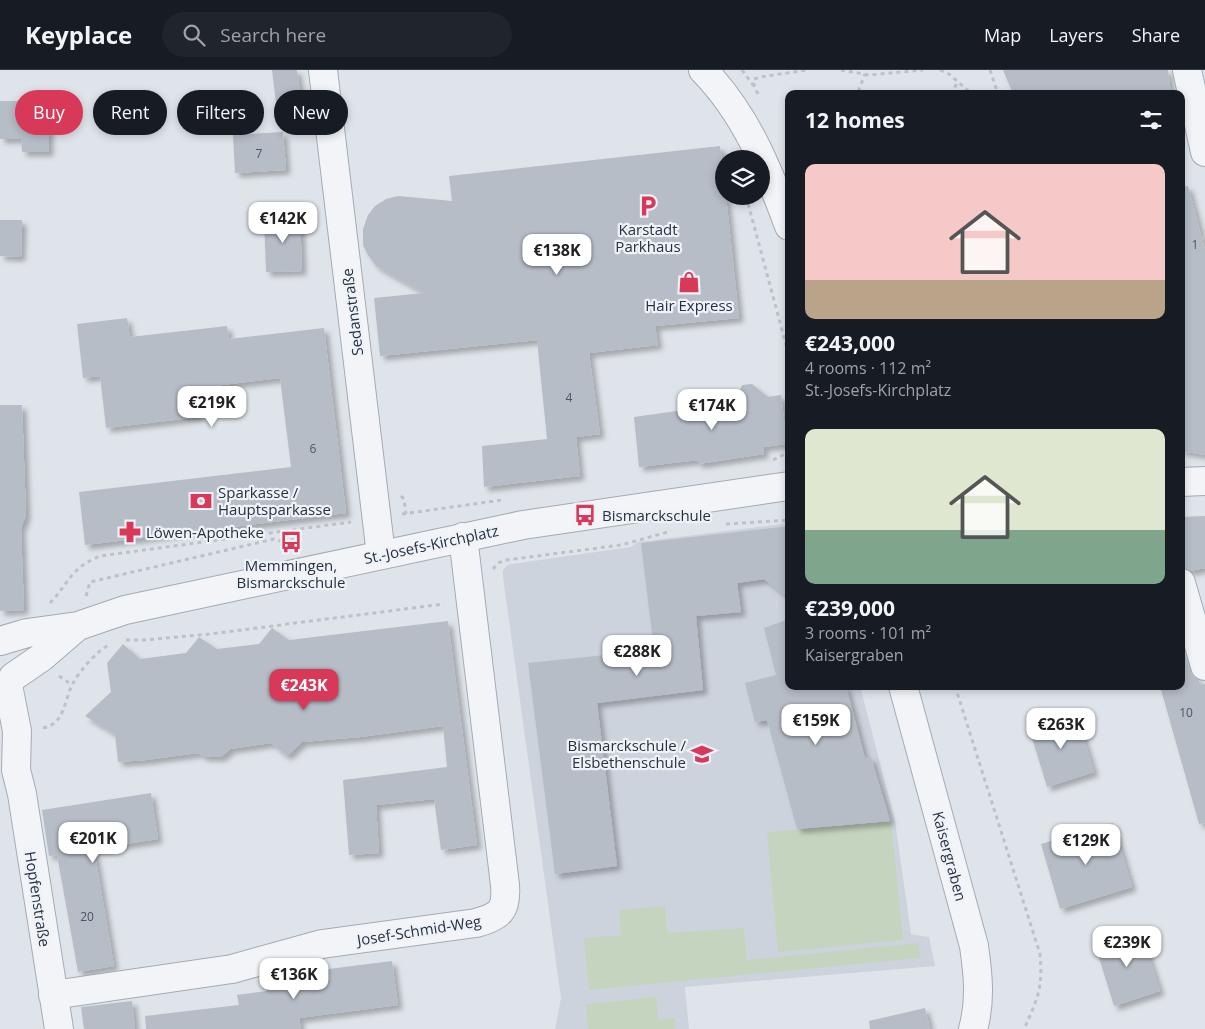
<!DOCTYPE html>
<html lang="en">
<head>
<meta charset="utf-8">
<style>
	body { margin:0; font-family:"Open Sans",sans-serif; background:#20242c; color:#f1f3f6; height:100vh; display:flex; flex-direction:column; font-size:19px; white-space:nowrap }
	* { box-sizing:border-box; margin:0 }
	p { font-size:16px; color:#9ea1a6 }
	.icon { flex:none; width:28px; height:28px; fill:none; stroke:currentColor; stroke-width:2; stroke-linecap:round; stroke-linejoin:round }
	.map { position:relative; flex:1; overflow:hidden }
	.drawer { position:absolute; left:785px; top:20px; width:400px; height:600px; display:flex; flex-direction:column; background:#171b24; border-radius:10px; box-shadow:0 2px 8px #0003 }
	.drawer>* { flex:none }
	.guide { position:absolute; left:15px; top:20px; width:475px; height:45px; display:flex; gap:10px }
	.fabs { position:absolute; left:715px; top:80px; display:grid; gap:10px }
	.fabs a { display:grid; place-items:center; width:55px; height:55px; border-radius:50%; background:#171b24; box-shadow:0 2px 8px #0003; font-size:25px }
	.price { position:absolute; translate:-50% -42px; padding:0 11px; border-radius:10px; background:#fff; color:#222; font-size:16px; line-height:32px; filter:drop-shadow(0 1px 2px #0008) }
	.price::after { content:''; position:absolute; left:50%; top:30px; width:15px; height:11px; margin-left:-8px; background:inherit; clip-path:polygon(0 0,100% 0,50% 100%) }
	.price.selected { background:#d93958; color:#fff }
	ul { padding:0; list-style:none }
	li { display:grid; align-content:center; gap:10px; height:265px; padding:0 20px }
	li span { display:grid; place-items:center; height:155px; border-radius:10px; color:#555 }
	li>.icon { margin-inline-start:auto }
	span .icon { width:90px; height:90px; fill:#fffc; stroke-width:1 }
	li b { font-size:21px }
	h2 { display:flex; justify-content:space-between; align-items:center; height:60px; padding:0 20px; font-size:21px }
	.tag { padding:0 18px; border-radius:22px; background:#171b24; box-shadow:0 2px 8px #0003; font-size:18px; line-height:45px }
	.tag.selected { background:#d93958; color:#fff }
	header { display:flex; align-items:center; gap:30px; box-sizing:border-box; height:70px; padding:0 25px; background:#171b24; border-bottom:1px solid #363941 }
	header strong { font-size:24px }
	nav { display:flex; gap:28px; margin-inline-start:auto; font-size:18px }
	.search { width:350px; height:45px; background:#20242c; display:flex; align-items:center; gap:12px; box-sizing:border-box; padding:0 18px; border-radius:28px; color:#9ea1a6; font-size:19px }
	.map>svg:first-child { display:block }
	.built { fill:#cdd3dc }
	.green { fill:#c5d4bf }
	.building { fill:#b6bdc7; filter:url(#shadow) }
	.lines { fill:none; stroke-linecap:round; stroke-linejoin:round }
	.minor-casing { stroke:#a4abb4; stroke-width:30 }
	.path { stroke:#bdc2c8; stroke-width:3; stroke-dasharray:4 4; stroke-linecap:butt }
	.minor { stroke:#f2f4f7; stroke-width:28 }
	.labels { text-anchor:middle; dominant-baseline:central; stroke-width:4.5; stroke-linejoin:round; paint-order:stroke }
	.number-label { font-size:12px; fill:#4a5563 }
	.poi-label { font-size:15px; fill:#263242; stroke:#eff2f7 }
	.street-label { font-size:15px; fill:#263242; stroke:#eff2f7 }
</style>
</head>
<body>
<header>
<strong>Keyplace</strong>
<div class="search"><svg class="icon" aria-label="search" viewBox="0 0 24 24"><circle cx="10" cy="10" r="6"/><path d="M15 15l6 6"/></svg>Search here</div>
<nav><a>Map</a><a>Layers</a><a>Share</a></nav>
</header>
<div class="map">
<svg width="1205" height="959" viewBox="0 0 1205 959">
	<defs>
		<filter id="shadow"><feDropShadow dx="4.5" dy="4.5" stdDeviation="2.5" flood-color="#0004"/></filter>
	</defs>
	<rect width="100%" height="100%" fill="#dfe4ea"/>
	<path class="built" d="M789 453V616H860L895 751 911 864 929 867 935 896 685 917 689 959H555L561 928 503 507V500L508 495 512 494 631 477 638 472Z"/>
	<path class="green" d="M891 752 903 870 778 882 767 762Z
		M665 836 667 863 744 858 747 890 918 873 920 888 589 920 584 868 621 865 619 840Z
		M656 927 659 950 675 948V959H588L586 934Z"/>
	<path class="building" d="M272 0H297L302 37 277 41Z
		M1003 0H1168L1171 24H1013Z
		M0 31H27L24 42H29V55H49V82H22L21 69H0Z
		M283 62 286 100 235 103 233 65Z
		M720 76 724 107V126H726L739 248 655 256 658 275 589 283 600 364 576 367 580 406 484 417 482 376 547 369 537 270 380 286 374 228 424 223 376 196 368 185 363 175V159L368 145 375 136 386 129 398 126 452 131 449 106Z
		M1188 116 1205 180V385L1181 381V214L1184 212 1181 189V117Z
		M300 147 302 201 266 202 264 148Z
		M0 150H22L21 187 0 186Z
		M127 248 130 267 227 256 229 269 324 258 346 443 85 475 79 422 291 397 280 308 197 318 200 347 106 358 100 306 83 308 77 254Z
		M752 314 768 327 781 325 787 374 763 377 764 384 698 394V390L639 397 634 347 734 333 742 315Z
		M0 335H22L26 445 21 458 24 540 0 541Z
		M1205 446V498L1190 501 1181 498V447Z
		M789 456V528L764 509 737 513 741 542 696 546 703 620 597 633 617 796 555 804 528 593 654 580 641 473Z
		M789 549V616H846L865 688 871 687 890 751 797 759 767 650 755 652 745 613 776 605 764 558Z
		M448 551 477 775 441 780 434 729 376 735 379 783 349 785 343 710 447 697 443 656 360 667 302 672 287 686 271 673 230 679 221 687H205L198 683 146 690 118 692 115 664 85 646 111 622 107 593 123 574 140 589 186 583 199 567 217 579 259 574 272 558 289 570Z
		M1181 570 1190 601 1194 607 1199 610 1200 615 1205 614V753L1199 754 1160 616H1181Z
		M1076 644 1094 702 1047 717 1029 658Z
		M151 723 158 769 94 779 114 896 78 902 57 785 49 786 42 740Z
		M1113 753 1132 817 1060 839 1041 774Z
		M1140 860 1160 921 1114 936 1095 875Z
		M392 891 398 935 299 948 301 959H146L145 946 239 935 237 925 267 921 265 907Z
		M132 931 135 959H84L81 937Z
		M925 938 930 959H870L869 951Z"/>
	<g class="lines">
		<g class="minor-casing">
			<path id="minor" d="M323 0 381 485
				M703 0C746 44 768 99 789 156
				M1187 0 1205 82
				M1181 412 1205 411
				M1181 513 1205 596
				M0 571 27 563 78 556 125 540 523 455 789 416
				M13 607 42 587 78 556
				M903 616 974 876C978 904 981 931 973 959
				M9 620 17 661 16 700 22 724 59 959
				M53 925 232 899 322 874 476 853C500 846 507 841 505 815L463 467"/>
		</g>
		<path class="path" d="M742 0 753 15
			M841 0 869 5 923 0
			M940 0 949 4 972 24
			M990 0 998 24
			M758 24 754 16V9L760 7 807 0
			M851 24 858 22 865 4
			M950 24 958 12
			M786 43H789
			M746 126 789 286
			M1202 168 1205 167
			M773 390 789 382
			M401 426 404 429 406 444
			M402 444 502 430
			M726 454 789 450
			M291 472 297 460
			M493 499 498 493 506 490 621 475 668 462
			M86 526 90 512 274 469 296 476
			M50 533C60 523 66 511 76 501 83 494 91 490 100 486L351 452
			M126 570H145L210 564 444 534
			M59 606 72 615
			M955 616 1040 884C1043 918 1038 928 1024 959
			M43 658C65 654 64 631 72 615 80 600 96 582 110 574"/>
		<use href="#minor" class="minor"/>
	</g>
	<defs>
		<g id="parking-bare" transform="scale(1.725)"><path d="M-3.5-5.5H1a3.5 3.5 0 0 1 0 7H-1V5.5H-3.5ZM-1-3.4V-.6H.8a1.4 1.4 0 0 0 0-2.8Z" fill="#d93958" stroke="#eff2f7" stroke-width="2.5" paint-order="stroke"/></g>
		<g id="shop-bare" transform="scale(1.725)"><path d="M-5-2.5h2.3a2.7 3.5 0 0 1 5.4 0H5L5.5 6h-11ZM-1.5-2.5h3a1.5 2.3 0 0 0-3 0Z" fill="#d93958" stroke="#eff2f7" stroke-width="2.5" paint-order="stroke"/></g>
		<g id="bank-bare" transform="scale(1.725)"><path d="M-6-4H6V4H-6ZM0-2.3a2.3 2.3 0 1 0 0 4.6a2.3 2.3 0 1 0 0-4.6Z" fill="#d93958" stroke="#eff2f7" stroke-width="2.5" paint-order="stroke"/></g>
		<g id="bus-bare" transform="scale(1.725)"><path d="M-5-6H5V4H4V6H2V4H-2V6H-4V4H-5ZM-3.5-4V0h7V-4ZM-3.5 1.2v1.5H-2V1.2ZM2 1.2v1.5H3.5V1.2Z" fill="#d93958" stroke="#eff2f7" stroke-width="2.5" paint-order="stroke"/></g>
		<g id="pharmacy-bare" transform="scale(1.725)"><path d="M-2-6h4v4h4v4h-4v4h-4v-4h-4v-4h4Z" fill="#d93958" stroke="#eff2f7" stroke-width="2.5" paint-order="stroke"/></g>
		<g id="school-bare" transform="scale(1.725)"><path d="M0-5L7-2L0 1L-7-2ZM-4 1L0 2.5L4 1V4Q0 6-4 4Z" fill="#d93958" stroke="#eff2f7" stroke-width="2.5" paint-order="stroke"/></g>
	</defs>
	<g fill-rule="evenodd">
		<use href="#parking-bare" x="648" y="136"/>
		<use href="#shop-bare" x="689" y="212"/>
		<use href="#bank-bare" x="201" y="431"/>
		<use href="#bus-bare" x="585" y="445"/>
		<use href="#pharmacy-bare" x="130" y="462"/>
		<use href="#bus-bare" x="291" y="472"/>
		<use href="#school-bare" x="702" y="684"/>
	</g>
	<g class="labels">
		<g class="number-label">
			<text x="259" y="83">7</text>
			<text x="1195" y="174">1</text>
			<text x="569" y="327">4</text>
			<text x="313" y="378">6</text>
			<text x="1186" y="642">10</text>
			<text x="87" y="846">20</text>
		</g>
		<g class="poi-label">
			<text x="648" y="159">Karstadt<tspan x="648" dy="17">Parkhaus</tspan></text>
			<text x="689" y="235">Hair Express</text>
			<text x="218" y="422" text-anchor="start">Sparkasse /<tspan x="218" dy="17">Hauptsparkasse</tspan></text>
			<text x="602" y="445" text-anchor="start">Bismarckschule</text>
			<text x="146" y="462" text-anchor="start">Löwen-Apotheke</text>
			<text x="291" y="495">Memmingen,<tspan x="291" dy="17">Bismarckschule</tspan></text>
			<text x="686" y="675" text-anchor="end">Bismarckschule /<tspan x="686" dy="17">Elsbethenschule</tspan></text>
		</g>
		<g class="street-label">
			<text transform="translate(352 242) rotate(-97)">Sedanstraße</text>
			<text transform="translate(431 474) rotate(-12)">St.-Josefs-Kirchplatz</text>
			<text transform="translate(950 786) rotate(75)">Kaisergraben</text>
			<text transform="translate(38 829) rotate(81)">Hopfenstraße</text>
			<text transform="translate(419 860) rotate(-9)">Josef-Schmid-Weg</text>
		</g>
	</g>
</svg>
<div class="fabs">
<a><svg class="icon" aria-label="layers" viewBox="0 0 24 24"><path d="M12 4l9 5-9 5-9-5zM3 14l9 5 9-5"/></svg></a>
</div>
<b class="price" style="left:283px;top:174px">€142K</b>
<b class="price" style="left:557px;top:206px">€138K</b>
<b class="price" style="left:212px;top:358px">€219K</b>
<b class="price" style="left:712px;top:361px">€174K</b>
<b class="price" style="left:637px;top:607px">€288K</b>
<b class="price selected" style="left:304px;top:641px">€243K</b>
<b class="price" style="left:816px;top:676px">€159K</b>
<b class="price" style="left:1061px;top:680px">€263K</b>
<b class="price" style="left:93px;top:794px">€201K</b>
<b class="price" style="left:1086px;top:796px">€129K</b>
<b class="price" style="left:1127px;top:898px">€239K</b>
<b class="price" style="left:294px;top:930px">€136K</b>
<div class="guide">
<a class="tag selected">Buy</a>
<a class="tag">Rent</a>
<a class="tag">Filters</a>
<a class="tag">New</a>
</div>
<section class="drawer">
<h2>12 homes<svg class="icon" aria-label="filters" viewBox="0 0 24 24"><path d="M4 7h16M4 17h16"/><circle cx="9" cy="7" r="2"/><circle cx="15" cy="17" r="2"/></svg></h2>
<ul>
<li><span style="background:linear-gradient(#f6c9c9 75%,#b9a48a 0)"><svg class="icon" aria-label="home" viewBox="0 0 24 24"><path d="M3 11l9-7 9 7M6 9v11h12V9"/></svg></span><div><b>€243,000</b><p>4 rooms · 112 m²</p><p>St.-Josefs-Kirchplatz</p></div></li>
<li><span style="background:linear-gradient(#dfe7d0 65%,#7fa58c 0)"><svg class="icon" aria-label="home" viewBox="0 0 24 24"><path d="M3 11l9-7 9 7M6 9v11h12V9"/></svg></span><div><b>€239,000</b><p>3 rooms · 101 m²</p><p>Kaisergraben</p></div></li>
</ul>
</section>
</div>
</body>
</html>
